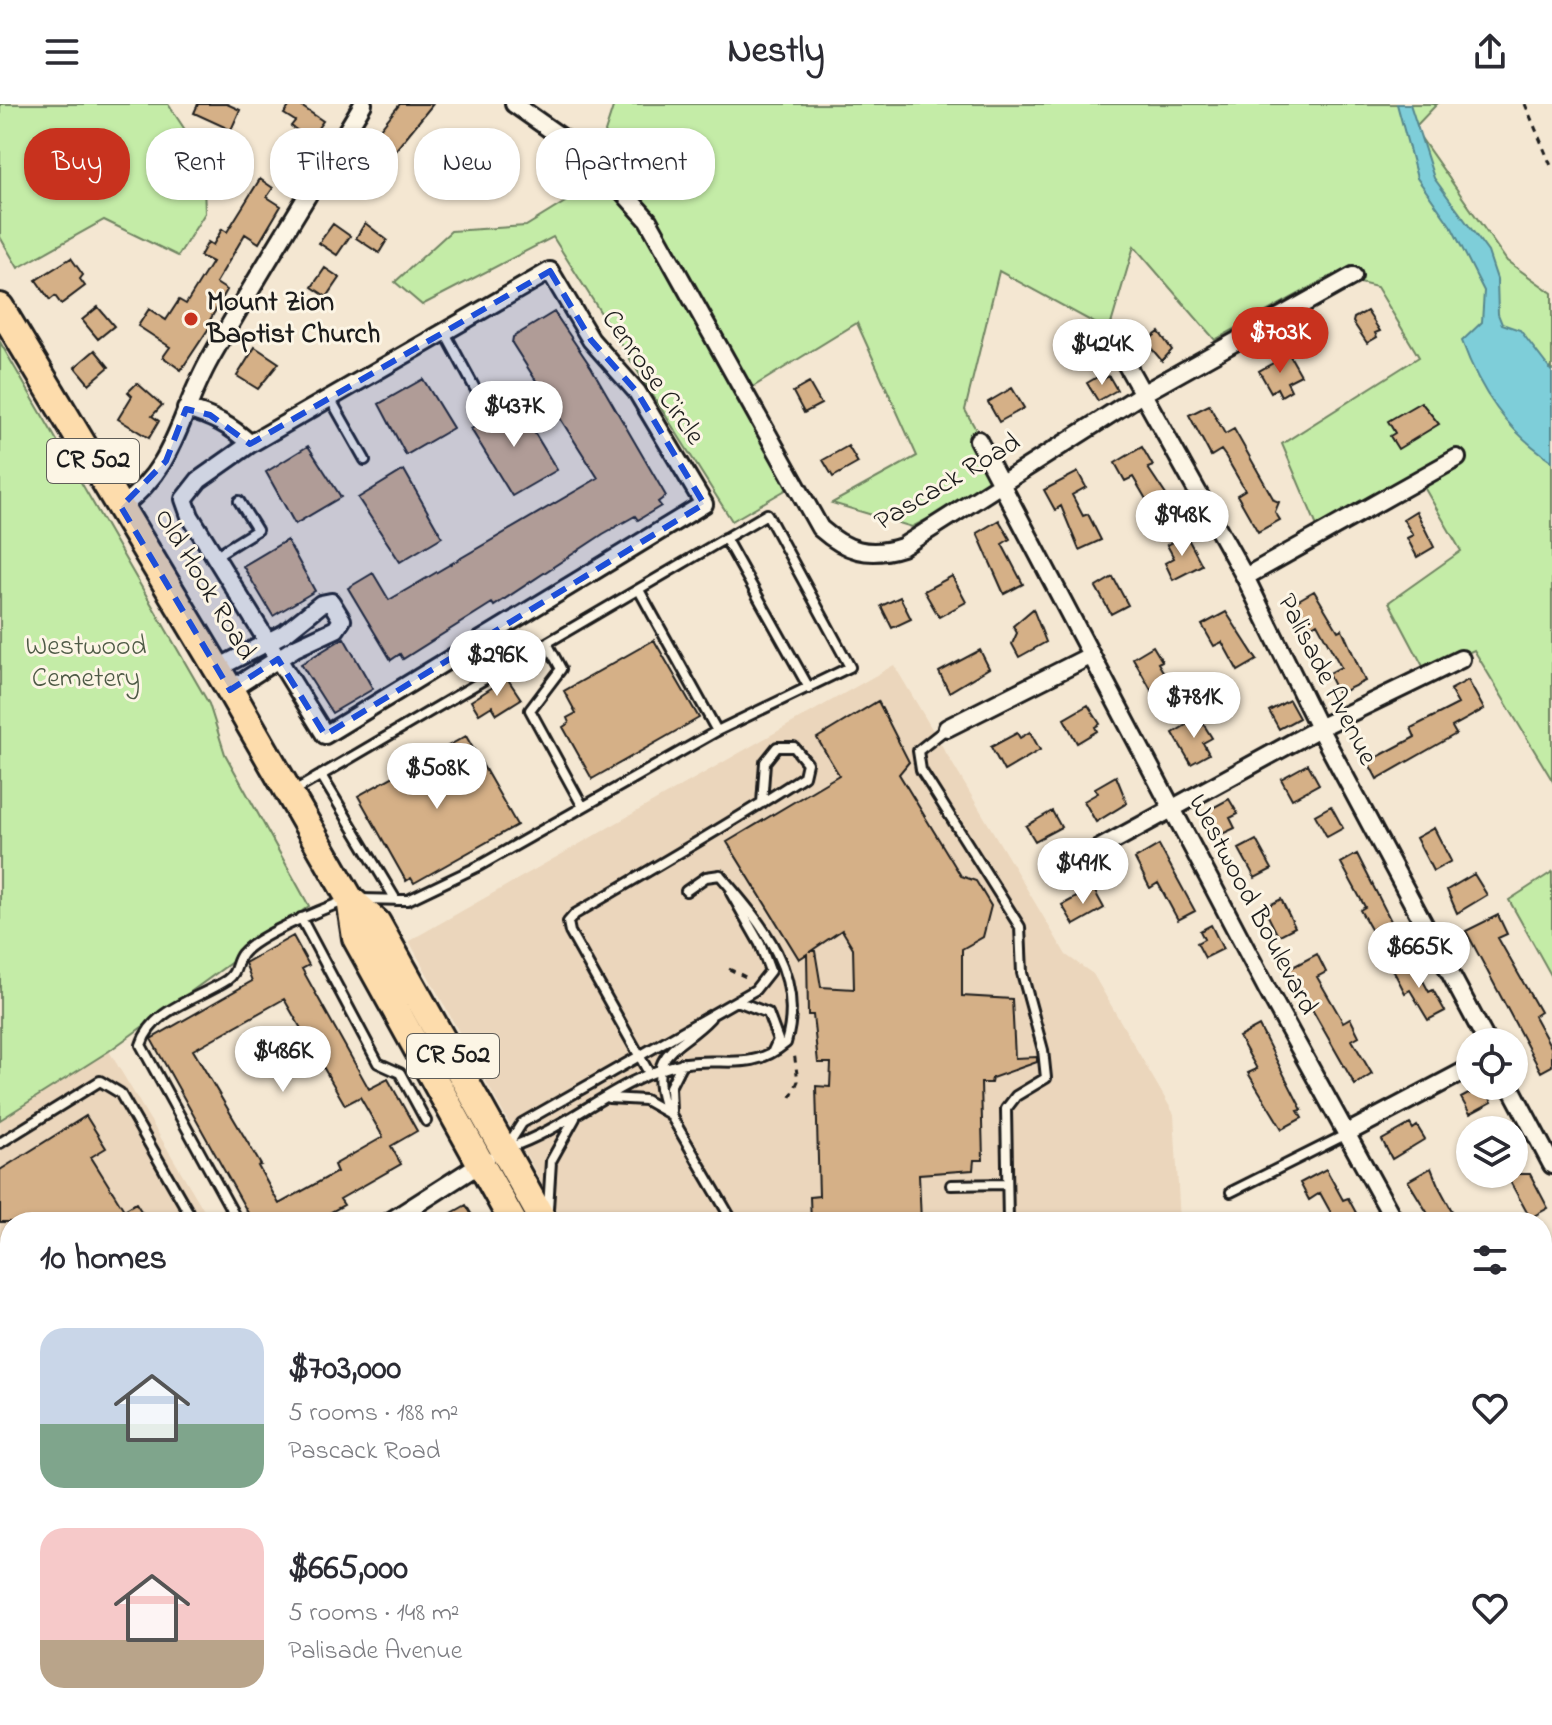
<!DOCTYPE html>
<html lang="en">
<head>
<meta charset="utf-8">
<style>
	body { margin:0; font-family:"Indie Flower",sans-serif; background:#f2f2f3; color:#2b2b33; height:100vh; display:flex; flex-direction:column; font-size:30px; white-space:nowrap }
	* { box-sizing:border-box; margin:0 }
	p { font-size:26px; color:#7c7c81 }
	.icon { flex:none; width:44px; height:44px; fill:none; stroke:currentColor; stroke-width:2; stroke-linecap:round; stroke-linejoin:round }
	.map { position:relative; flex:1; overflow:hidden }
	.details { position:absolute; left:0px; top:1108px; width:1552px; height:514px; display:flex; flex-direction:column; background:#fff; border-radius:32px 32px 0 0; box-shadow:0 2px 6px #0004 }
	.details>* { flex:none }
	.guide { position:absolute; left:24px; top:24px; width:800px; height:72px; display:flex; gap:16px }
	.buttons { position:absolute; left:1456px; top:924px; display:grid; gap:16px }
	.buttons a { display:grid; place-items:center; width:72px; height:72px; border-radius:50%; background:#fff; box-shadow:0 2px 6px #0004; font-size:40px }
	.price { position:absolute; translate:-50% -68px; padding:0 18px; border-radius:28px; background:#fff; color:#222; font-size:26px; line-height:52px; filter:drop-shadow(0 2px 4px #0008) }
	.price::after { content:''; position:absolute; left:50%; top:48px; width:24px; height:18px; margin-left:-12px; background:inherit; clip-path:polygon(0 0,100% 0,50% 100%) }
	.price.selected { background:#c8321e; color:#fff }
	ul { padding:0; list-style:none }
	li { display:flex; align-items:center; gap:24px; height:200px; padding:0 40px }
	li span { display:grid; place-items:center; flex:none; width:224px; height:160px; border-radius:24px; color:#555 }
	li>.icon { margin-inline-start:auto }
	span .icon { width:96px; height:96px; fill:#fffc; stroke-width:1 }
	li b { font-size:34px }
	h2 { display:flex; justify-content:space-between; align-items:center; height:96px; padding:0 40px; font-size:34px }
	.chip { padding:0 28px; border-radius:32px; background:#fff; box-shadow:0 2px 6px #0004; font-size:28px; line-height:72px }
	.chip.selected { background:#c8321e; color:#fff }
	header { display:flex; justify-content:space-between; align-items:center; height:104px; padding:0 40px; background:#fff; font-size:36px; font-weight:700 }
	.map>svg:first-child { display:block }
	.built { fill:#ebd6bc }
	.green { fill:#c4eca7; stroke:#708462; stroke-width:2 }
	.water { fill:#7eced9; stroke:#57878d; stroke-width:2 }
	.building { fill:#d5b087; stroke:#1c1c1c; stroke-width:2; fill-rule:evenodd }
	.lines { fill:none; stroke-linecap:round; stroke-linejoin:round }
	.lane-casing { stroke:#1c1c1c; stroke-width:14 }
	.street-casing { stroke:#1c1c1c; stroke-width:22 }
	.primary-casing { stroke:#1c1c1c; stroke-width:32 }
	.path { stroke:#1c1c1c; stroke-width:3; stroke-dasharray:6 6; stroke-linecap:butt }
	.lane { stroke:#fcf5e5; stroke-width:8 }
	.street { stroke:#fcf5e5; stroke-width:16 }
	.primary { stroke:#fddcac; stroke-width:26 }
	.marked { fill:#1d4ed8; fill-opacity:0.2; stroke:#1d4ed8; stroke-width:6; stroke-dasharray:16 10; stroke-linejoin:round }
	.poi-dot { fill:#c8321e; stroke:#fcf5e5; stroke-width:3 }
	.labels { text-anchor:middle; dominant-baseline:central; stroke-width:6; stroke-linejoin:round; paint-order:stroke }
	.shield { fill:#fcf5e5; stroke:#5f5d58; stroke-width:2 }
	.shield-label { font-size:26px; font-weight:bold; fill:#1c1c1c }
	.poi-label { font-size:28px; font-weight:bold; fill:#1c1c1c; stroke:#fcf5e5; text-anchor:start }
	.street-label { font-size:28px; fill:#1c1c1c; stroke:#fcf5e5 }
	.park-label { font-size:28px; fill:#4e5a46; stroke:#fcf5e5 }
</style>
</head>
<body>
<header><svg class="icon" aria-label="menu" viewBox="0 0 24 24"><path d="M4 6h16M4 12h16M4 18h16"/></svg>Nestly<svg class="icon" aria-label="share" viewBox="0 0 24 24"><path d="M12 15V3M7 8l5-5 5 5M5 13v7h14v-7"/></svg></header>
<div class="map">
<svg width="1552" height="1621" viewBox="0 0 1552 1621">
	<rect width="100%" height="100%" fill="#f4e7d2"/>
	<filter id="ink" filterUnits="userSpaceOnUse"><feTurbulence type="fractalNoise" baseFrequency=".0125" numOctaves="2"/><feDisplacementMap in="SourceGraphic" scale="16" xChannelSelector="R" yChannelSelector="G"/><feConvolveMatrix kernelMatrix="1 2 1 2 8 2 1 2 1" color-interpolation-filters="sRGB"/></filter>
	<g filter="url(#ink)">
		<path class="built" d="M894 561 1066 851 1093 870 1174 1010 1180 1118H563L409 837Z
			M109 947 211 1118H10V1612H580L585 1621H0V1016Z"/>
		<path class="green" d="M0 0H168L203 53 205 109 178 152 104 116 18 164 0 133Z
			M614 0H1437L1414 24 1507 157 1552 189V676L1474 546 1426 568 1389 498 1461 447 1417 371 1319 427 1282 340 1419 253 1377 183 1331 172 1215 236 1134 142 1109 227 999 167 965 306 1004 375 912 423 832 399 917 352 857 219 738 292 789 384 732 417 553 133 422 201 395 178 451 127 526 122 620 64 605 28Z
			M0 238 209 600 225 650 309 802 109 947 0 1016Z
			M1552 768V873L1509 796Z"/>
		<path class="water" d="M1397 0H1410L1434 74 1488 148 1497 175 1498 210 1502 220 1520 226 1552 268V357C1507 327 1480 287 1462 237L1482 218 1484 187 1452 124 1417 74Z"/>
		<path class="building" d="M198 0H227L240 6 231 26 194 9Z
			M291 0H298L323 17 310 35 291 22 295 17 284 10Z
			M400 0H433L390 53 395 56 378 80 360 68 383 33 380 25Z
			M260 75 273 84 267 93 281 102 259 139 245 130 216 179 227 186 210 216 213 218 181 266 163 253 170 243 138 222 149 205 166 216 179 196 186 200 212 158 200 152 208 138 213 141 222 125 227 128Z
			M365 119 387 136 379 149 356 134Z
			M333 120 350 132 337 151 319 139Z
			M71 154 83 171 80 175 85 182 61 200 55 192 50 196 36 176Z
			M325 164 340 174 327 193 312 183Z
			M98 203 114 222 98 235 82 216Z
			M1367 207 1380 227 1375 229 1377 233 1367 239 1353 218 1354 214Z
			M554 208 591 263 666 392 658 398 661 402 638 416 635 412 603 430 494 502 492 499 403 555 400 550 391 556 348 484 373 469 389 496 598 374 512 239 513 233Z
			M1159 228 1172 246 1162 257 1146 238Z
			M255 243 279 259 258 285 237 272Z
			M95 246 109 263 89 280 75 263Z
			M1289 250 1301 271 1287 278 1291 286 1281 292 1277 284 1271 288 1259 267Z
			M1099 272 1102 276 1109 272 1117 286 1098 297 1087 279Z
			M423 275 453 324 406 351 379 300Z
			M137 279 162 301 152 312 159 317 149 334 118 315 132 292 128 288Z
			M809 279 821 300 804 309 793 288Z
			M1012 284 1024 304 999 318 988 298Z
			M516 298 557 366 512 392 471 325Z
			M1421 298 1439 320 1398 345 1390 332 1395 329 1388 317Z
			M1209 301 1225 330 1234 325 1274 396 1279 398 1275 408 1280 416 1258 428 1237 391 1245 386 1226 353 1221 346 1211 352 1189 311Z
			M308 342 341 393 295 420 266 368Z
			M848 342 858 359 833 373 823 356Z
			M1142 343 1153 362 1148 364 1178 409 1160 419 1133 373 1125 377 1115 359Z
			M404 366 442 433 400 458 358 394Z
			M1078 368 1086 383 1072 391 1083 412 1088 410 1101 436 1079 446 1061 402 1055 406 1044 386Z
			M1416 407 1434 443 1417 453 1407 434 1413 431 1403 415Z
			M999 416 1010 435 1002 440 1023 480 1004 490 977 429Z
			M1186 431 1202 461 1173 476 1165 459 1174 454 1167 441Z
			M287 436 315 487 273 512 243 462Z
			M952 472 966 498 939 513 924 487Z
			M1113 473 1128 501 1111 510 1096 483Z
			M1314 487 1338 527 1342 525 1365 577 1338 590 1328 570 1341 563 1317 519 1310 523 1295 498Z
			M900 493 911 515 892 524 881 502Z
			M1033 505 1046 538 1019 553 1012 540 1017 529 1013 522Z
			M1226 508 1257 556 1238 567 1222 538 1214 542 1202 521Z
			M344 534 373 585 332 609 301 560Z
			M654 536 699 614 592 675 563 623 569 619 567 614 576 609 564 587Z
			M1153 542 1162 557 1158 559 1176 590 1159 600 1133 554Z
			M980 546 989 564 949 588 939 568Z
			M507 574 521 595 497 610 492 602 479 610 471 597Z
			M1468 576 1484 605 1452 623 1456 630 1377 675 1368 658 1415 633 1411 624 1458 600 1450 586Z
			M1289 596 1299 614 1279 625 1269 607Z
			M878 597 909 658 899 670 961 772 976 777 991 802 983 833 962 845V892L1012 895 1015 954 1037 953V958L992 974 991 979H981L983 1056H974L973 1066 919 1070 921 1118H811L810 1093 819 1092 816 982 830 983 831 959H818L813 911H808L807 850 799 855 727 738 839 671 817 634ZM842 826 853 844 854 885 821 883 815 847H811Z
			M1088 601 1100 620 1095 623 1097 627 1077 639 1064 615Z
			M1199 613 1212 634 1203 639 1209 650 1191 660 1173 629Z
			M1030 628 1040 646 1004 667 991 643 1017 629 1020 634Z
			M466 632 517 721 414 779 411 774 406 777 358 692Z
			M1308 660 1319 680 1292 695 1281 675Z
			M1116 672 1127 699 1096 718 1084 697 1098 689 1095 684Z
			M1229 695 1238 710 1230 714 1235 724 1220 731 1207 707Z
			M1331 702 1343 724 1327 733 1315 711Z
			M1052 707 1061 723 1035 737 1026 722Z
			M1434 724 1451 757 1433 767 1416 734Z
			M1256 736 1272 765 1255 774 1239 745Z
			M1159 741 1195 807 1178 816 1158 779 1150 784 1135 755Z
			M1357 750 1392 819 1373 829 1360 806 1365 803 1341 759Z
			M1474 770 1487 791 1457 809 1447 786Z
			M1093 784 1104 804 1074 821 1062 801Z
			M1281 795 1295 823 1278 832 1264 804Z
			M1498 811 1507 830 1498 834 1540 908 1534 912 1552 945V962L1541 968 1466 827Z
			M1211 821 1223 845 1205 854 1197 839 1204 835 1200 827Z
			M293 832 309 861 302 865 369 985 388 975 417 1027 391 1042 401 1060 340 1095 344 1101 313 1118H288L284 1111 272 1118H253L151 935 252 877 245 859ZM284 895 345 1001 360 993 383 1033 334 1061 337 1068 279 1100 258 1062 261 1061 193 946Z
			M1317 850 1326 868 1317 873 1343 918 1350 914 1359 932 1352 936 1372 970 1355 981 1289 865Z
			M1412 856 1429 888 1433 886 1445 907 1428 916 1410 886 1405 889 1393 866Z
			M1259 922 1302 1006 1298 1007 1302 1014 1282 1025 1248 969 1257 965 1239 933Z
			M1483 982 1492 998 1470 1010 1461 994Z
			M86 1012 106 1044 91 1053 124 1106 136 1099 148 1118H0V1066Z
			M1410 1020 1413 1025 1417 1022 1425 1035 1392 1055 1382 1036Z
			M1431 1064 1438 1081 1458 1118H1433L1408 1077Z
			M1326 1065 1343 1096 1348 1094 1361 1118H1336L1320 1089 1309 1096 1300 1079Z
			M1506 1070H1530L1548 1104 1530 1114Z
			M466 1101 476 1118H436Z"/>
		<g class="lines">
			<g class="lane-casing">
				<path id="lane" d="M445 229 478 290
					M330 294 365 356
					M725 434 809 584
					M215 452 257 426 239 397
					M639 486 717 627
					M547 539 561 565 530 606 583 703
					M947 624 918 647 921 666 1020 823 1022 869 1043 946 1046 974 1016 992 1006 1005 1008 1118
					M321 671 396 796
					M294 687 767 410 850 563 717 627 479 762 408 796 360 795
					M686 787 706 773 720 771
					M301 814 378 959 400 969 426 1017
					M737 897 768 909 778 936 773 947
					M710 914C680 946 648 945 663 998L733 1118
					M649 969 570 828 568 818 575 810C652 765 729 721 804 672L807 659 794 643H777L765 658 762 699
					M609 994 645 996 668 1009
					M671 1007 670 983 682 959
					M0 1039 100 977 120 989 194 1118
					M508 1041 522 1019 755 886 770 867 760 840 731 789
					M508 1044C569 1024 618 974 680 960 721 951 749 970 786 939 806 871 762 820 720 771
					M951 1081 1005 1080
					M1231 1088 1347 1030
					M548 1105 551 1057 575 1014
					M238 1118 141 941C152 905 198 895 227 876 238 868 235 859 242 850 257 831 323 805 347 796
					M163 1612 168 1621
					M641 1612 646 1621
					M681 1612 686 1621"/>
			</g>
			<g class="street-casing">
				<path id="street" d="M514 0 595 57 648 116 820 424C846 447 869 454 902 443L1142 290 1353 172
					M550 167 591 236 637 288 704 400 325 631 190 412 184 395 199 376 250 340Z
					M1115 240 1245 473 1319 624 1487 938
					M186 305C211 312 231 321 250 340
					M978 336 1268 887 1395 1118
					M121 403C178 360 177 314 210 255 259 169 312 85 363 0
					M1245 473 1457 354
					M216 565 285 529 321 500 331 498 342 516 336 525 295 544 230 586
					M947 624 1090 552
					M1062 765 1319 624 1461 555
					M1510 982 1552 1061
					M1347 1029 1470 964
					M389 1118 486 1056
					M0 1358 10 1352
					M1542 1393 1552 1412
					M373 1612 378 1621
					M582 1612 587 1621
					M1303 1612 1308 1621
					M304 1621 321 1612
					M1155 1621 1163 1612"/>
			</g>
			<g class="primary-casing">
				<path id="primary" d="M0 203 230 586 350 795 377 819 544 1118
					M350 795 356 834 513 1118
					M800 1612 805 1621"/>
			</g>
			<path class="path" d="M1525 0 1552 64
				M729 865 750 875
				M791 993 798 977 794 948"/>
			<use href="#lane" class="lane"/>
			<use href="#street" class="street"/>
			<use href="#primary" class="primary"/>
		</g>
	</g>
	<path class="marked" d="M550 167 591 236 637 288 704 400 325 631 278 555 230 586 121 403 166 357 186 305 210 311 250 340Z"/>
	<circle class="poi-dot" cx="191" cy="215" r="8"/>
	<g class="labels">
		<g class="shield">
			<rect x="47" y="335" width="92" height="44" rx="6"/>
			<rect x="407" y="930" width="92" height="44" rx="6"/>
		</g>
		<g class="shield-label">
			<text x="93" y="357">CR 502</text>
			<text x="453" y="952">CR 502</text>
		</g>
		<g class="poi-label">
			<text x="207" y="199">Mount Zion<tspan x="207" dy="32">Baptist Church</tspan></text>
		</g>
		<g class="street-label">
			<text transform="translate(652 274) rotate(55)">Cenrose Circle</text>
			<text transform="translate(948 379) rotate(-31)">Pascack Road</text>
			<text transform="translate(204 481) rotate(59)">Old Hook Road</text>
			<text transform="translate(1326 576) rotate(63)">Palisade Avenue</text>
			<text transform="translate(1252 801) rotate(62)">Westwood Boulevard</text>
		</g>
		<g class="park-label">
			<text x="86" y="543">Westwood<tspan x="86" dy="32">Cemetery</tspan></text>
		</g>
	</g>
</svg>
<div class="buttons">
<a><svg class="icon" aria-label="locate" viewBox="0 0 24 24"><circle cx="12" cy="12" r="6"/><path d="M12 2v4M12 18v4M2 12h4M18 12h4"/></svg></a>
<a><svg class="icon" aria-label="layers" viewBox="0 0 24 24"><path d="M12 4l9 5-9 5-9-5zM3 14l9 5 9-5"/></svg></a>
</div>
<b class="price selected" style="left:1280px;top:271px">$703K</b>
<b class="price" style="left:1102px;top:283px">$424K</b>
<b class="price" style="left:514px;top:345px">$437K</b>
<b class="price" style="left:1182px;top:454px">$948K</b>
<b class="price" style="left:497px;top:594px">$296K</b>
<b class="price" style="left:1194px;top:636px">$781K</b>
<b class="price" style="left:437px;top:707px">$508K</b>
<b class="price" style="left:1083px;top:802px">$491K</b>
<b class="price" style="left:1419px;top:886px">$665K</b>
<b class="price" style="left:283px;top:990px">$486K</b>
<div class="guide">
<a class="chip selected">Buy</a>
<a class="chip">Rent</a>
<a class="chip">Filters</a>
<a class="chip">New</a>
<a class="chip">Apartment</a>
</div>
<section class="details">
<h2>10 homes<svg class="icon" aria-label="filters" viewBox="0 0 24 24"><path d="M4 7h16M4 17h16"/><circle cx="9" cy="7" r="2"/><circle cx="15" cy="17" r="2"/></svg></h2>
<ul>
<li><span style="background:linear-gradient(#c9d6e8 60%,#7fa58c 0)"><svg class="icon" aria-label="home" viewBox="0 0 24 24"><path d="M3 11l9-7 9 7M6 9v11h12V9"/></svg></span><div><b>$703,000</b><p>5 rooms · 188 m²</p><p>Pascack Road</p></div><svg class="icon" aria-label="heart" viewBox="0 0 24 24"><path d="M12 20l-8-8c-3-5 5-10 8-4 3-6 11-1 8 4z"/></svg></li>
<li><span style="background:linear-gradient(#f6c9c9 70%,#b9a48a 0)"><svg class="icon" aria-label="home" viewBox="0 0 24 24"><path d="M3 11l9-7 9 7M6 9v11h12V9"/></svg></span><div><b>$665,000</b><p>5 rooms · 148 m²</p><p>Palisade Avenue</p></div><svg class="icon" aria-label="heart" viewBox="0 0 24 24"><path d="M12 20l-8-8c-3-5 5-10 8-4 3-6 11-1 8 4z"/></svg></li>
</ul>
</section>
</div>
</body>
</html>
